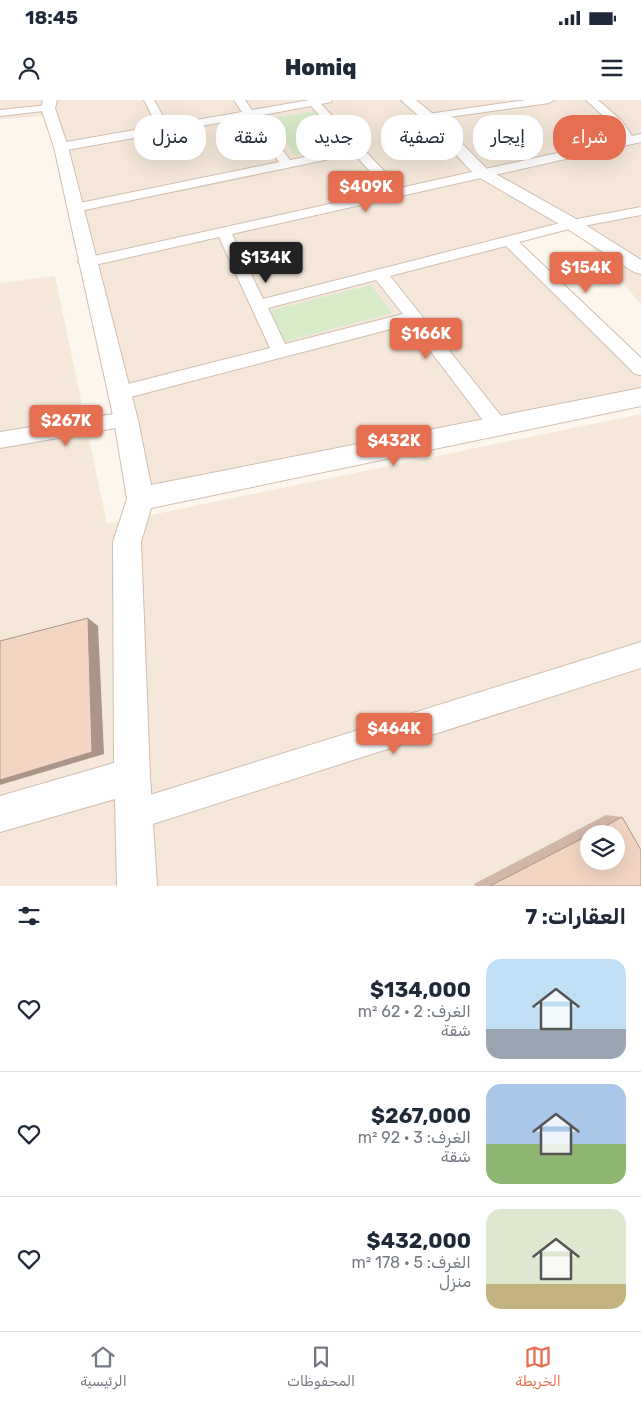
<!DOCTYPE html>
<html lang="ar">
<head>
<meta charset="utf-8">
<style>
	body { margin:0; font-family:Rubik,"Noto Naskh Arabic",sans-serif; background:#f6f6f7; color:#1f2937; direction:rtl; height:100vh; display:flex; flex-direction:column; font-size:19px; white-space:nowrap }
	* { box-sizing:border-box; margin:0 }
	p { font-size:16px; color:#747a83 }
	.icon { flex:none; width:28px; height:28px; fill:none; stroke:currentColor; stroke-width:2; stroke-linecap:round; stroke-linejoin:round }
	.map { position:relative; height:786px; overflow:hidden; direction:ltr }
	.drawer { display:flex; flex-direction:column; background:#fff; flex:1 }
	.drawer>* { flex:none }
	.guide { position:absolute; left:15px; top:15px; width:611px; height:45px; direction:rtl; display:flex; gap:10px }
	.controls { position:absolute; left:580px; top:725px; display:grid; gap:10px }
	.controls a { display:grid; place-items:center; width:45px; height:45px; border-radius:50%; background:#fff; box-shadow:0 5px 20px #0002; font-size:25px }
	.price { position:absolute; translate:-50% -42px; padding:0 11px; border-radius:5px; background:#e76f51; color:#fff; font-size:16px; line-height:32px; filter:drop-shadow(0 1px 2px #0008) }
	.price::after { content:''; position:absolute; left:50%; top:30px; width:15px; height:11px; margin-left:-8px; background:inherit; clip-path:polygon(0 0,100% 0,50% 100%) }
	.price.selected { background:#222; color:#fff }
	ul { padding:0; list-style:none }
	li { display:flex; align-items:center; gap:15px; height:125px; padding:0 15px }
	li+li { border-top:1px solid #e0e1e3 }
	li span { display:grid; place-items:center; flex:none; width:140px; height:100px; border-radius:15px; color:#555 }
	li>.icon { margin-inline-start:auto }
	span .icon { width:60px; height:60px; fill:#fffc; stroke-width:1 }
	li b { font-size:21px }
	h2 { display:flex; justify-content:space-between; align-items:center; height:60px; padding:0 15px; font-size:21px }
	.tag { padding:0 18px; border-radius:20px; background:#fff; box-shadow:0 5px 20px #0002; font-size:18px; line-height:45px }
	.tag.selected { background:#e76f51; color:#fff }
	.status { display:flex; justify-content:space-between; align-items:center; height:35px; padding:0 25px; background:#fff; direction:ltr }
	.status svg { height:14px; fill:currentColor }
	header { display:flex; justify-content:space-between; align-items:center; height:65px; padding:0 15px; background:#fff; font-size:22px; font-weight:800 }
	.tab-bar { display:flex; justify-content:space-around; align-items:center; height:70px; border-top:1px solid #e0e1e3; background:#fff; font-size:14px; color:#747a83 }
	.tab-bar a { display:grid; justify-items:center; gap:2px }
	.tab-bar .selected { color:#e76f51 }
	.map>svg:first-child { display:block }
	.residential { fill:#f5e8da; fill-rule:evenodd }
	.green { fill:#d8ecc9 }
	.lines { fill:none; stroke-linecap:round; stroke-linejoin:round }
	.minor-casing { stroke:#d1beb0; stroke-width:2 }
	.tertiary-casing { stroke:#d1beb0; stroke-width:2 }
	.minor { fill:#fff; fill-rule:evenodd }
	.tertiary { fill:#fff; fill-rule:evenodd }
	.wall { fill:#d1b7a8; fill-rule:evenodd }
	.shaded-wall { fill:#aa9588 }
	.building { fill:#f3d5c3; stroke:#aa9588 }
</style>
</head>
<body>
<div class="status"><b>18:45</b><svg viewBox="0 0 49 12"><path d="M0 12V9h3v3zM5 12V6h3v6zM10 12V3h3v9zM15 12V0h3v12zM26 1h20v11H26zM47 4h2v5h-2z"/></svg></div>
<header><svg class="icon" aria-label="menu" viewBox="0 0 24 24"><path d="M4 6h16M4 12h16M4 18h16"/></svg>Homiq<svg class="icon" aria-label="person" viewBox="0 0 24 24"><circle cx="12" cy="8" r="4"/><path d="M4 21q1-7 8-7t8 7"/></svg></header>
<div class="map">
<svg width="641" height="786" viewBox="0 0 641 786">
	<rect width="100%" height="100%" fill="#fdf6ec"/>
	<path class="residential" d="M0 0H641V204L572 124 506 136 641 268V288L139 390 51 16 0 19Z
		M55 176 107 424 641 314V786H0V183ZM589 734H616V761H589Z"/>
	<path class="green" d="M317 11 347 46 296 56 268 19Z
		M371 185 392 213 284 242 268 211Z"/>
	<g class="lines">
		<g class="minor-casing">
			<path id="minor" d="M144 0H154L168 25 242 12 234 0H245L252 10 309 0H332L331 2 321 4 400 88 621 39 613 25 586 0H598L622 21 632 36 641 34V42L232 134 263 199 572 120 641 107V115L573 128 519 142 641 258V275L635 274 506 146 390 176 505 321 508 326 505 331 498 334 491 331 410 224 119 300 112 298 110 293 112 288 270 248 219 137 86 167 81 165 78 162 81 159 388 91 354 54 75 112 70 111 68 108 70 105 75 104 279 62 246 18 61 51 55 47 61 43 157 26ZM311 6 349 48 290 60 257 16ZM376 180 403 214 285 244 268 208Z
				M526 0H554L549 3 428 20 422 17 428 14Z
				M48 5 54 8 52 10 0 16V10Z
				M126 312 133 315 136 320 133 325 0 348V332Z
				M641 542V568L134 730 123 726 119 715 123 704 134 700Z"/>
		</g>
		<g class="tertiary-casing">
			<path id="tertiary" d="M43 0H57L55 8 68 47 138 320 151 385 641 288V306L151 408 141 442 150 676 157 786H117L115 699 0 732V696L114 663 113 442 127 399 114 320 54 47 41 8Z
				M401 0H416L433 14 487 69 578 120 641 160V174L634 172 566 128 475 75 423 20Z"/>
		</g>
		<use href="#minor" class="minor"/>
		<use href="#tertiary" class="tertiary"/>
	</g>
	<path class="wall" d="M606 715 622 717 641 786H475L474 784ZM589 734H616L589 761Z"/>
	<path class="shaded-wall" d="M88 518 98 526 104 654 0 685V680Z"/>
	<path class="building" d="M88 518 92 652 0 680V541Z
		M622 717 641 750V786H490L589 735V761H616V734H591Z"/>
</svg>
<div class="controls">
<a><svg class="icon" aria-label="layers" viewBox="0 0 24 24"><path d="M12 4l9 5-9 5-9-5zM3 14l9 5 9-5"/></svg></a>
</div>
<b class="price" style="left:366px;top:113px">$409K</b>
<b class="price selected" style="left:266px;top:184px">$134K</b>
<b class="price" style="left:586px;top:194px">$154K</b>
<b class="price" style="left:426px;top:260px">$166K</b>
<b class="price" style="left:66px;top:347px">$267K</b>
<b class="price" style="left:394px;top:367px">$432K</b>
<b class="price" style="left:394px;top:655px">$464K</b>
<div class="guide">
<a class="tag selected">شراء</a>
<a class="tag">إيجار</a>
<a class="tag">تصفية</a>
<a class="tag">جديد</a>
<a class="tag">شقة</a>
<a class="tag">منزل</a>
</div>
</div>
<section class="drawer">
<h2>العقارات: 7<svg class="icon" aria-label="filters" viewBox="0 0 24 24"><path d="M4 7h16M4 17h16"/><circle cx="9" cy="7" r="2"/><circle cx="15" cy="17" r="2"/></svg></h2>
<ul>
<li><span style="background:linear-gradient(#bfe0f5 70%,#9aa5b1 0)"><svg class="icon" aria-label="home" viewBox="0 0 24 24"><path d="M3 11l9-7 9 7M6 9v11h12V9"/></svg></span><div><b>$134,000</b><p>الغرف: 2 · 62 m²</p><p>شقة</p></div><svg class="icon" aria-label="heart" viewBox="0 0 24 24"><path d="M12 20l-8-8c-3-5 5-10 8-4 3-6 11-1 8 4z"/></svg></li>
<li><span style="background:linear-gradient(#a9c7e8 60%,#8fb573 0)"><svg class="icon" aria-label="home" viewBox="0 0 24 24"><path d="M3 11l9-7 9 7M6 9v11h12V9"/></svg></span><div><b>$267,000</b><p>الغرف: 3 · 92 m²</p><p>شقة</p></div><svg class="icon" aria-label="heart" viewBox="0 0 24 24"><path d="M12 20l-8-8c-3-5 5-10 8-4 3-6 11-1 8 4z"/></svg></li>
<li><span style="background:linear-gradient(#dfe7d0 75%,#c2b280 0)"><svg class="icon" aria-label="home" viewBox="0 0 24 24"><path d="M3 11l9-7 9 7M6 9v11h12V9"/></svg></span><div><b>$432,000</b><p>الغرف: 5 · 178 m²</p><p>منزل</p></div><svg class="icon" aria-label="heart" viewBox="0 0 24 24"><path d="M12 20l-8-8c-3-5 5-10 8-4 3-6 11-1 8 4z"/></svg></li>
</ul>
</section>
<nav class="tab-bar">
<a class="selected"><svg class="icon" aria-label="map" viewBox="0 0 24 24"><path d="M3 6l6-2 6 2 6-2v14l-6 2-6-2-6 2zM9 4v14M15 6v14"/></svg>الخريطة</a>
<a><svg class="icon" aria-label="saved" viewBox="0 0 24 24"><path d="M7 4h10v16l-5-4-5 4z"/></svg>المحفوظات</a>
<a><svg class="icon" aria-label="home" viewBox="0 0 24 24"><path d="M3 11l9-7 9 7M6 9v11h12V9"/></svg>الرئيسية</a>
</nav>
</body>
</html>
